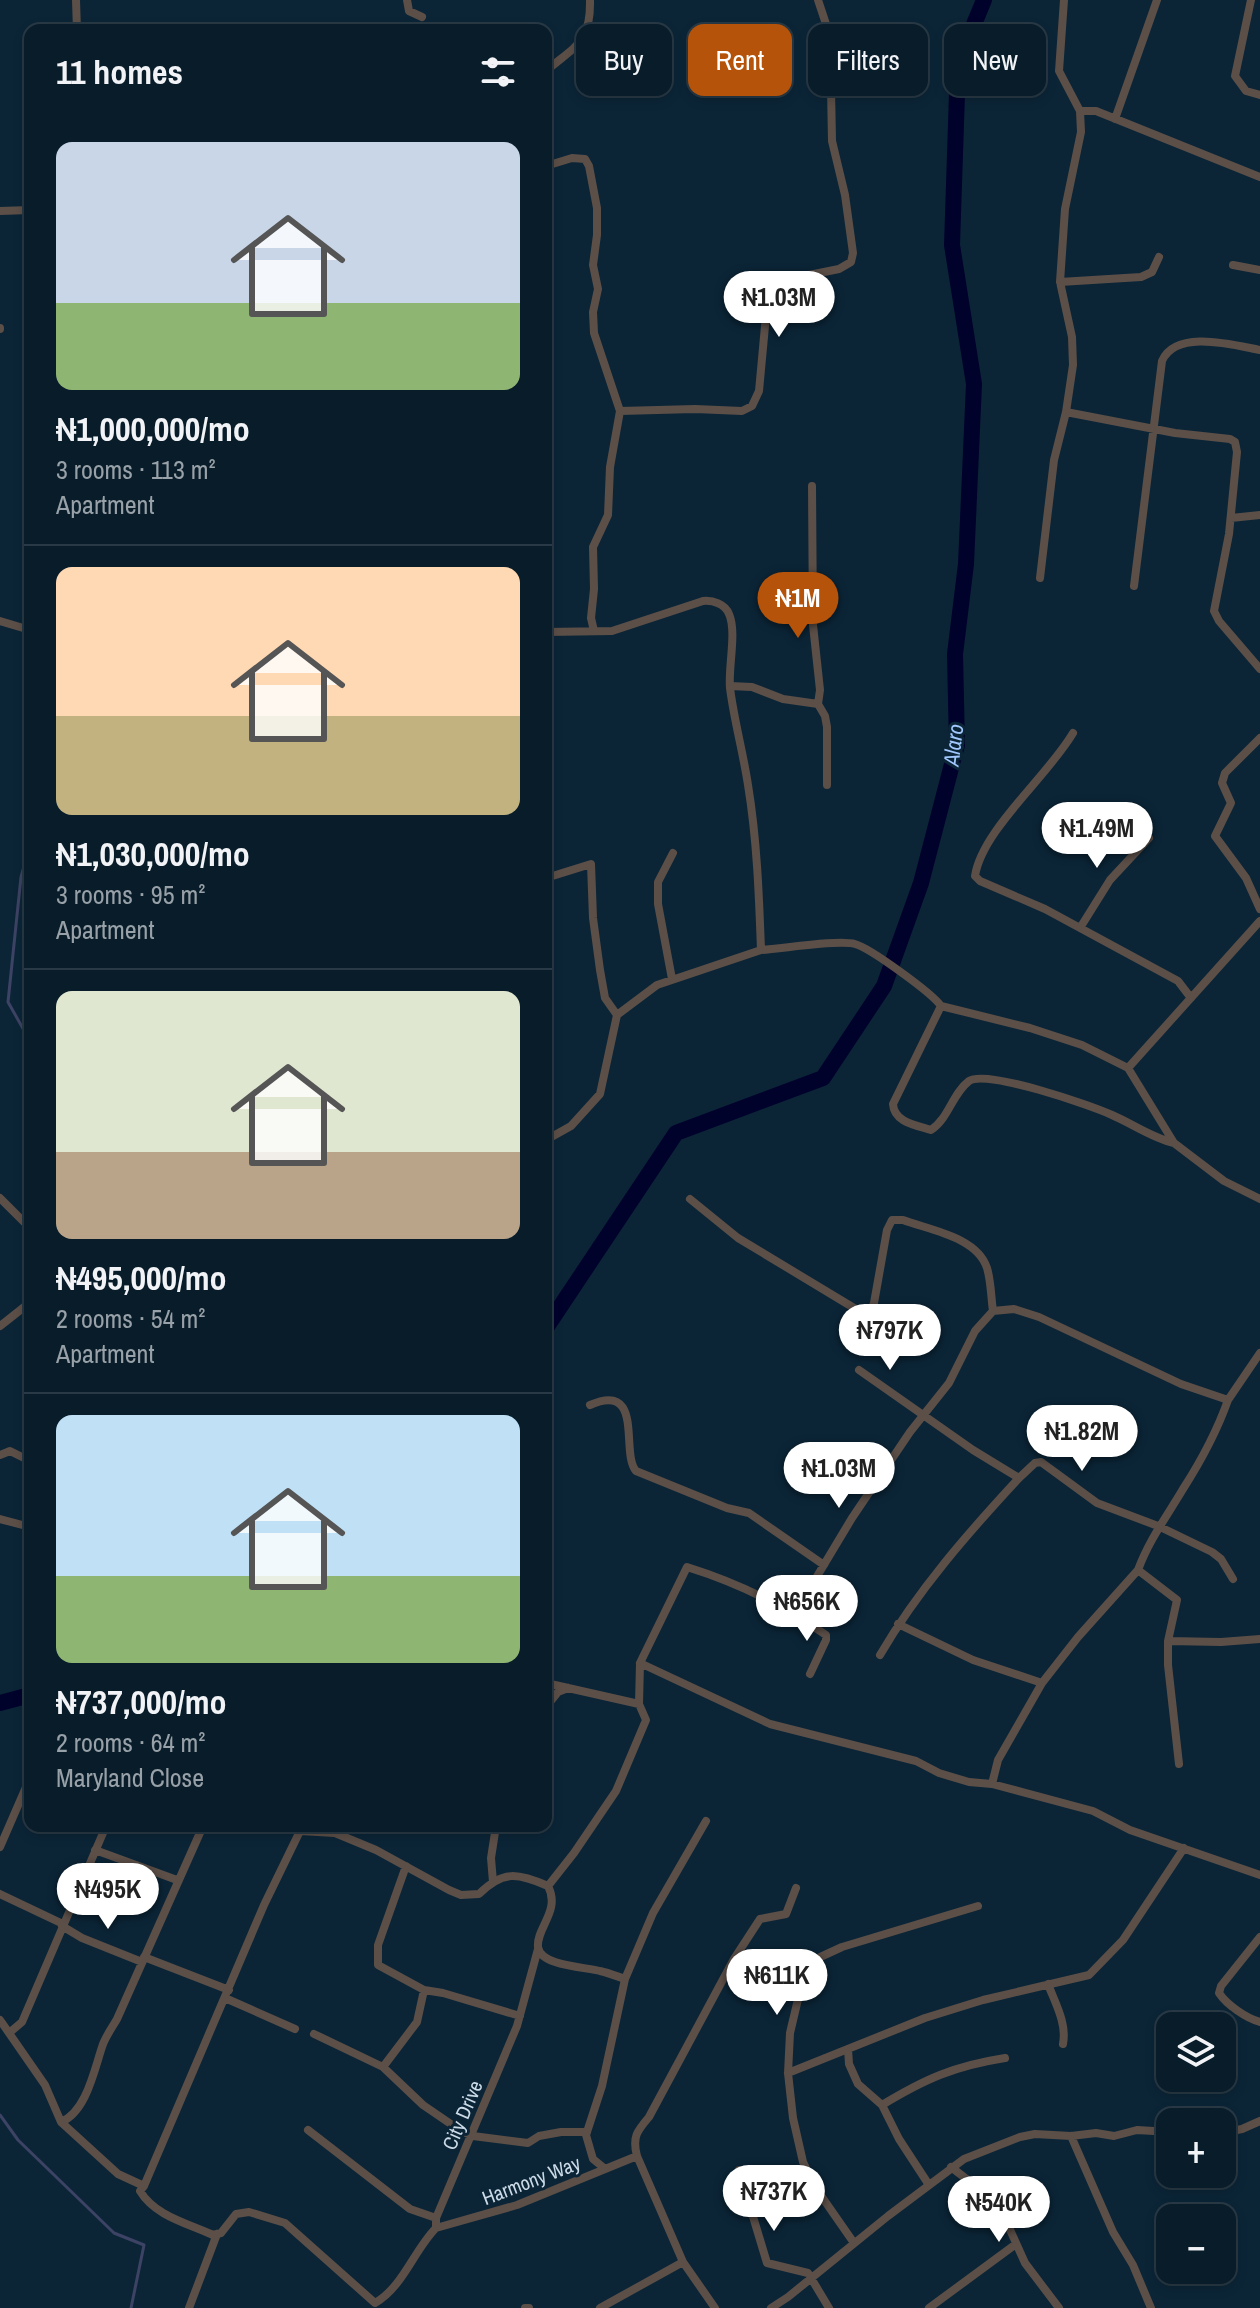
<!DOCTYPE html>
<html lang="en">
<head>
<meta charset="utf-8">
<style>
	body { margin:0; font-family:"Archivo Narrow",sans-serif; background:#112531; color:#f1f3f6; height:100vh; display:flex; flex-direction:column; font-size:30px; white-space:nowrap }
	* { box-sizing:border-box; margin:0 }
	p { font-size:26px; color:#98a1a8 }
	.icon { flex:none; width:44px; height:44px; fill:none; stroke:currentColor; stroke-width:2; stroke-linecap:round; stroke-linejoin:round }
	.map { position:relative; flex:1; overflow:hidden }
	.panel { position:absolute; left:24px; top:24px; width:528px; height:1808px; display:flex; flex-direction:column; background:#081c29; border-radius:16px; box-shadow:0 4px 12px #0003,0 0 0 2px #293a46 }
	.panel>* { flex:none }
	.hud { position:absolute; left:576px; top:24px; width:564px; height:72px; display:flex; gap:16px }
	.buttons { position:absolute; left:1156px; top:2012px; display:grid; gap:16px }
	.buttons a { display:grid; place-items:center; width:80px; height:80px; border-radius:16px; background:#081c29; box-shadow:0 4px 12px #0003,0 0 0 2px #293a46; font-size:40px }
	.price { position:absolute; translate:-50% -68px; padding:0 18px; border-radius:28px; background:#fff; color:#222; font-size:26px; line-height:52px; filter:drop-shadow(0 2px 4px #0008) }
	.price::after { content:''; position:absolute; left:50%; top:48px; width:24px; height:18px; margin-left:-12px; background:inherit; clip-path:polygon(0 0,100% 0,50% 100%) }
	.price.current { background:#b45309; color:#fff }
	ul { padding:0; list-style:none }
	li { display:grid; align-content:center; gap:16px; height:424px; padding:0 32px }
	li+li { border-top:2px solid #293a46 }
	li span { display:grid; place-items:center; height:248px; border-radius:16px; color:#555 }
	li>.icon { margin-inline-start:auto }
	span .icon { width:144px; height:144px; fill:#fffc; stroke-width:1 }
	li b { font-size:34px }
	h2 { display:flex; justify-content:space-between; align-items:center; height:96px; padding:0 32px; font-size:34px }
	.chip { padding:0 28px; border-radius:16px; background:#081c29; box-shadow:0 4px 12px #0003,0 0 0 2px #293a46; font-size:28px; line-height:72px }
	.chip.current { background:#b45309; color:#fff }
	.map>svg:first-child { display:block }
	.lines { fill:none; stroke-linecap:round; stroke-linejoin:round }
	.stream { stroke:#3d4364; stroke-width:3 }
	.river { stroke:#00022c; stroke-width:16 }
	.minor { stroke:#5c4f48; stroke-width:8 }
	.labels { text-anchor:middle; dominant-baseline:central; stroke-width:6; stroke-linejoin:round; paint-order:stroke }
	.street-label { font-size:20px; fill:#cbdae7; stroke:#0b2537 }
	.water-label { font-size:22px; font-style:italic; fill:#a1c7fd; stroke:#0b2537 }
</style>
</head>
<body>
<div class="map">
<svg width="1260" height="2308" viewBox="0 0 1260 2308">
	<rect width="100%" height="100%" fill="#0b2537"/>
	<g class="lines">
		<path class="stream" d="M30 846 21 877 8 1002 30 1041
			M0 2115 18 2140 114 2233 144 2245 131 2308"/>
		<path class="river" d="M546 1328 676 1133 823 1078 884 986 921 883 957 745 955 654 966 564 974 384 952 245 958 63 984 0
			M0 1703 30 1695"/>
		<path class="minor" d="M76 0 77 30
			M407 0 409 11 422 17
			M1251 0 1235 76 1246 91 1260 95
			M546 71C575 46 591 43 590 0
			M1080 111H1096L1260 177
			M1115 119 1157 0
			M546 166 572 158 585 159 589 166 597 208V235L593 265 598 289 593 312 594 333 620 411 610 467 608 515 593 547 594 589 591 618 594 631
			M0 211 30 210
			M1233 265 1260 270
			M1060 282 1141 277 1152 272 1159 257
			M0 328V329
			M620 411 695 409 742 411 752 406 759 391 769 283 839 269 851 262 853 253 845 195 832 141 830 36 818 0
			M1066 412 1175 433 1230 439 1235 442 1237 452 1229 534 1214 611 1219 621 1260 669
			M812 486 813 625 820 690 818 704 825 716 827 727V785
			M1231 518 1260 515
			M1040 578 1054 460 1066 412 1073 365 1072 337 1060 282 1065 209 1081 132 1080 111 1059 71 1064 0
			M1134 586 1162 361C1176 329 1233 345 1260 350
			M0 621 30 630
			M546 632 612 631 703 601C713 600 725 604 729 614 737 632 728 667 730 688 734 720 743 752 748 785 757 840 759 895 761 950 781 949 839 939 855 944 870 948 932 993 941 1006L1030 1028 1082 1045 1128 1068 1174 1143 1224 1181 1260 1199
			M730 686 752 687 783 699 818 704
			M1073 733C1048 776 982 830 975 876L980 881 1045 909 1178 981 1191 998
			M1260 738 1225 773 1222 783 1231 803 1215 836 1246 878 1260 909
			M546 878 591 864 593 918 600 970 605 998 617 1015 600 1094 571 1126 546 1140
			M1080 928 1110 880 1149 838
			M672 979 658 904V882L673 853
			M941 1006 893 1104C894 1122 915 1125 931 1130 949 1118 952 1094 969 1081 986 1069 1090 1105 1112 1115 1133 1124 1152 1138 1174 1143
			M617 1015 657 985 761 950
			M1128 1068 1260 921
			M0 1198 30 1228
			M690 1199 738 1238 864 1314 871 1310 874 1303 887 1230 892 1220H903C930 1230 977 1237 987 1268 991 1281 991 1297 993 1311
			M0 1326 28 1304
			M859 1370 973 1450 1019 1478C968 1533 918 1590 880 1655
			M590 1405C645 1381 620 1453 636 1471L727 1508 749 1513 824 1565
			M0 1455 10 1451 30 1461
			M1019 1478 1035 1463 1041 1462 1097 1503 1158 1526 1212 1552 1221 1559 1233 1579
			M0 1519 30 1527
			M799 1615 800 1608 813 1583 852 1518 910 1432 949 1383 975 1331 993 1311 1014 1309 1039 1317 1181 1384 1228 1400 1260 1353
			M898 1624 973 1660 1042 1683
			M1168 1641 1221 1642 1260 1639
			M640 1663 770 1724 916 1761 939 1773 969 1782 992 1784 1093 1811 1130 1830 1260 1875
			M546 1683 639 1704
			M546 1707 558 1692 568 1688
			M1179 1764 1168 1665V1641L1177 1600 1138 1570C1149 1540 1167 1516 1183 1489 1201 1461 1217 1431 1228 1400
			M992 1784 998 1760 1042 1683 1078 1637 1138 1570
			M286 1826 300 1831 335 1833 376 1850 449 1890 461 1895 479 1894C503 1870 518 1873 548 1886
			M0 1847 30 1778
			M95 1850 177 1880
			M406 1866 378 1945V1965L424 1990 443 1993 520 2016
			M493 1882 491 1858 496 1826
			M548 1886 574 1853 616 1791 646 1720 639 1704 640 1663 687 1567C735 1582 785 1606 826 1635V1640L810 1674
			M548 1886C561 1911 536 1928 538 1947 540 1966 585 1967 600 1971 609 1973 616 1976 625 1979L602 2086 586 2135 593 2159 604 2168
			M0 1894 63 1924
			M62 1926 82 1938 142 1962
			M1260 1937 1221 1986 1219 1993C1227 2005 1246 2018 1260 2022
			M144 1957 229 1990
			M625 1979 653 1913 706 1821
			M1048 1984C1055 2003 1067 2023 1063 2044
			M424 1990 417 2022 383 2067 423 2105 461 2131 473 2136 528 2143 539 2136 561 2132H587
			M225 1998 295 2029
			M0 2020 45 2085 61 2122 118 2174 144 2186 140 2191C155 2216 187 2223 213 2235L221 2233 236 2214 249 2212 285 2223 375 2303C403 2287 414 2250 436 2228
			M9 2033 22 2022 106 1826
			M314 2034 383 2067
			M848 2049 849 2064 858 2084 882 2105 899 2139 929 2185
			M788 2073 925 2018 983 2000 1089 1975 1123 1940 1184 1848
			M882 2105C925 2079 954 2066 1005 2058
			M61 2122C86 2112 94 2071 102 2047 105 2037 112 2028 117 2019L203 1826
			M308 2130 410 2209 436 2218
			M1222 2133 1242 2129 1260 2121
			M1071 2136 1113 2232 1133 2265 1151 2308
			M951 2167 978 2188 1003 2214 1025 2263 1059 2308
			M739 2170 767 2263 808 2273 829 2308
			M144 2186 264 1905 300 1831
			M436 2228V2218L517 2026 538 1949
			M436 2228 517 2205 637 2156
			M854 2243 815 2187 803 2162 793 2118 788 2073 790 2033 803 1978 816 1959 842 1947 978 1906
			M189 2308 217 2234
			M525 2308H529
			M600 2308 683 2262
			M715 2308 683 2262 637 2156C632 2137 637 2131 649 2117L734 1959 760 1919 786 1914 796 1888
			M771 2308 788 2297 888 2216 964 2159 1020 2137 1035 2134 1071 2136 1096 2133 1114 2136 1137 2130 1170 2132
			M929 2308 1016 2244"/>
	</g>
	<g class="labels">
		<g class="street-label">
			<text transform="translate(462 2115) rotate(-67)">City Drive</text>
			<text transform="translate(531 2180) rotate(-21)">Harmony Way</text>
		</g>
		<g class="water-label">
			<text transform="translate(953 745) rotate(-83)">Alaro</text>
		</g>
	</g>
</svg>
<div class="buttons">
<a><svg class="icon" aria-label="layers" viewBox="0 0 24 24"><path d="M12 4l9 5-9 5-9-5zM3 14l9 5 9-5"/></svg></a>
<a>+</a>
<a>−</a>
</div>
<b class="price" style="left:779px;top:339px">₦1.03M</b>
<b class="price current" style="left:798px;top:640px">₦1M</b>
<b class="price" style="left:1097px;top:870px">₦1.49M</b>
<b class="price" style="left:890px;top:1372px">₦797K</b>
<b class="price" style="left:1082px;top:1473px">₦1.82M</b>
<b class="price" style="left:839px;top:1510px">₦1.03M</b>
<b class="price" style="left:807px;top:1643px">₦656K</b>
<b class="price" style="left:108px;top:1931px">₦495K</b>
<b class="price" style="left:777px;top:2017px">₦611K</b>
<b class="price" style="left:774px;top:2233px">₦737K</b>
<b class="price" style="left:999px;top:2244px">₦540K</b>
<div class="hud">
<a class="chip">Buy</a>
<a class="chip current">Rent</a>
<a class="chip">Filters</a>
<a class="chip">New</a>
</div>
<section class="panel">
<h2>11 homes<svg class="icon" aria-label="filters" viewBox="0 0 24 24"><path d="M4 7h16M4 17h16"/><circle cx="9" cy="7" r="2"/><circle cx="15" cy="17" r="2"/></svg></h2>
<ul>
<li><span style="background:linear-gradient(#c9d6e8 65%,#8fb573 0)"><svg class="icon" aria-label="home" viewBox="0 0 24 24"><path d="M3 11l9-7 9 7M6 9v11h12V9"/></svg></span><div><b>₦1,000,000/mo</b><p>3 rooms · 113 m²</p><p>Apartment</p></div></li>
<li><span style="background:linear-gradient(#ffd9b3 60%,#c2b280 0)"><svg class="icon" aria-label="home" viewBox="0 0 24 24"><path d="M3 11l9-7 9 7M6 9v11h12V9"/></svg></span><div><b>₦1,030,000/mo</b><p>3 rooms · 95 m²</p><p>Apartment</p></div></li>
<li><span style="background:linear-gradient(#dfe7d0 65%,#b9a48a 0)"><svg class="icon" aria-label="home" viewBox="0 0 24 24"><path d="M3 11l9-7 9 7M6 9v11h12V9"/></svg></span><div><b>₦495,000/mo</b><p>2 rooms · 54 m²</p><p>Apartment</p></div></li>
<li><span style="background:linear-gradient(#bfe0f5 65%,#8fb573 0)"><svg class="icon" aria-label="home" viewBox="0 0 24 24"><path d="M3 11l9-7 9 7M6 9v11h12V9"/></svg></span><div><b>₦737,000/mo</b><p>2 rooms · 64 m²</p><p>Maryland Close</p></div></li>
</ul>
</section>
</div>
</body>
</html>
